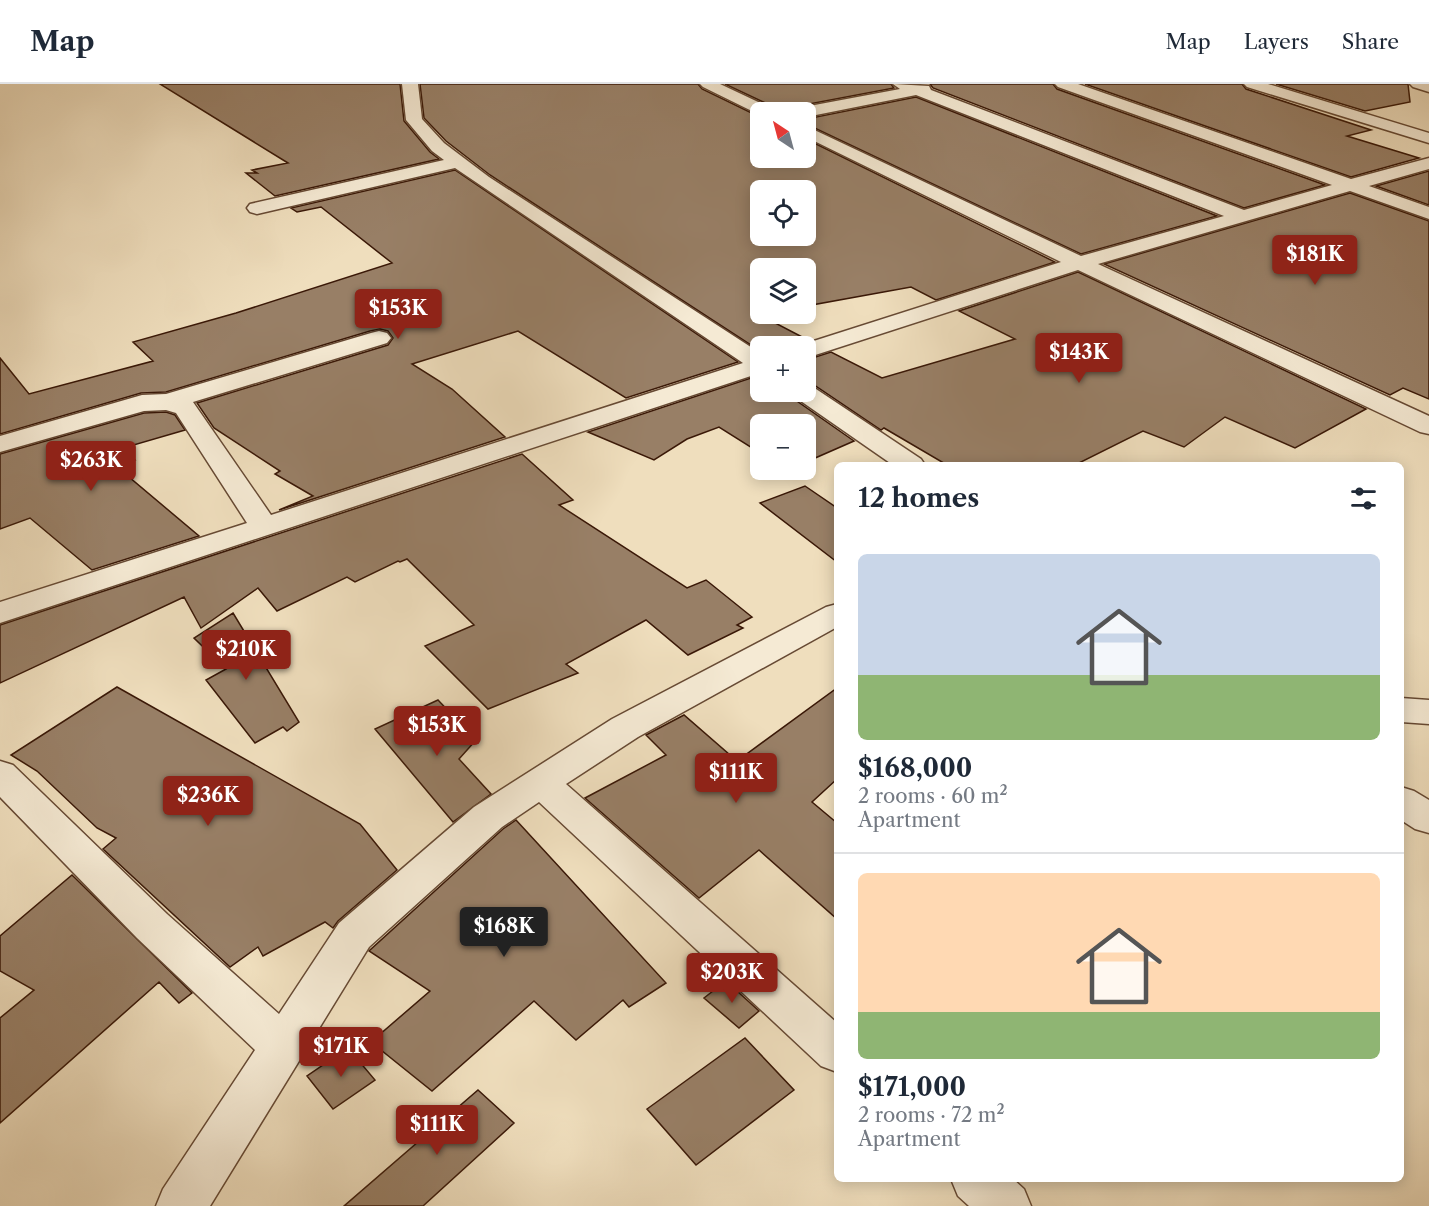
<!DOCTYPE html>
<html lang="en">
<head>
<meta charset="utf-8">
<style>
	body { margin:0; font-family:"Libre Caslon Text",serif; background:#f2f2f3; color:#1f2937; height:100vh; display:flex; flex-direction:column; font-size:22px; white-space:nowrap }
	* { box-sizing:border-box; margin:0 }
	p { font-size:20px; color:#747a83 }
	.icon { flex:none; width:33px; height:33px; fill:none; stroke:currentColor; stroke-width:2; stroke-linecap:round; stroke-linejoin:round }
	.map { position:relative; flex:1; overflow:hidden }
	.side { position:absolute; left:834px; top:378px; width:570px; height:720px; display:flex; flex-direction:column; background:#fff; border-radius:9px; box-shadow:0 3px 15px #0003 }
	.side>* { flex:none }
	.needle { width:39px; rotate:324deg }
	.fabs { position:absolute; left:750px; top:18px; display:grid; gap:12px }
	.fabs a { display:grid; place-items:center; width:66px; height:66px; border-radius:9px; background:#fff; box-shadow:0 3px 15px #0003; font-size:30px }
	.price { position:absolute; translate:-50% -51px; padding:0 14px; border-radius:6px; background:#8f2418; color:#fff; font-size:20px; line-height:39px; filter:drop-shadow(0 2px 3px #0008) }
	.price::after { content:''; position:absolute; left:50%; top:36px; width:18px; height:14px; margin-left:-9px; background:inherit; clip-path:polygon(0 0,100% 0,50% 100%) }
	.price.on { background:#222; color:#fff }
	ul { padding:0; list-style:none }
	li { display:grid; align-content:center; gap:12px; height:318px; padding:0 24px }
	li+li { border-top:2px solid #e0e1e3 }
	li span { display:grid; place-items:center; height:186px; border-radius:9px; color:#555 }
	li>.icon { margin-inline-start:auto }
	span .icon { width:108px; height:108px; fill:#fffc; stroke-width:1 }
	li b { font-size:26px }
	h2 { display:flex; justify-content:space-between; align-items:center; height:72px; padding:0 24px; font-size:26px }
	header { display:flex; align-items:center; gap:36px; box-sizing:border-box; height:84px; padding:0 30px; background:#fff; border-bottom:2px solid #e0e1e3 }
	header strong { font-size:28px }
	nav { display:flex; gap:33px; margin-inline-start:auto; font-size:21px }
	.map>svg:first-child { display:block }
	.building { fill:#987f66; stroke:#3a1807; stroke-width:1.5; fill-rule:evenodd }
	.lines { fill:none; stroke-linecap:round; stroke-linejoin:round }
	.minor-casing { stroke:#674a34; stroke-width:3 }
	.minor { fill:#f5ead4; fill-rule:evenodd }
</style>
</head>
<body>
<header>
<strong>Map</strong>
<nav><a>Map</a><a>Layers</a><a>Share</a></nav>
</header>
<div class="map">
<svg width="1429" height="1122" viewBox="0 0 1429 1122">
	<rect width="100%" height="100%" fill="#efdebd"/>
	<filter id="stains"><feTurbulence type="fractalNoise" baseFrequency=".00333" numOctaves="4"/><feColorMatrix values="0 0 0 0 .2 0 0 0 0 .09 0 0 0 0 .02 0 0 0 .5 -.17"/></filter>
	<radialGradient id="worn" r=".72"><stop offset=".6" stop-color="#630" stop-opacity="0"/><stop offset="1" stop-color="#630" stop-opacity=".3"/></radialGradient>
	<path class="building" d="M160 0H400L404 37 430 68 439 75 275 112 246 89H257L252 86 288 79Z
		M420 0H698L702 5 760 33V74H806V55L1055 178 936 216 911 203 806 222V184H760V230H763H758L808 256 796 262H760V267L490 91 446 57 424 34ZM760 106H806V152H760Z
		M725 0H891L894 4 804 21 794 28H777L774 23Z
		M930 0H1053L1057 5 1325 101 1244 124 933 4Z
		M1085 0H1242L1246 5 1371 46 1347 52 1419 74 1351 93Z
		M1276 0H1408L1410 18 1365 27Z
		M916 13 1217 132 1081 170 806 40V35Z
		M455 86 738 278 626 314 518 247 412 280 452 305 505 353 279 426 313 412 275 390 280 387 214 344 197 319 388 261 393 254 388 247 380 245 370 247 166 308 141 309 0 350V274L29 310 153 277 133 258 236 229 392 179 321 123 297 128 291 124Z
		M1429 87V121L1376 102Z
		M1350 109 1429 137V315L1403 304 1390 311 1104 180Z
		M1078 188 1366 325 1295 364 1225 333 1184 363 1143 347 1075 381H947L884 344 881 346 814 301 806 299V276L831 268 882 294 1015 255 959 227Z
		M760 291V308H790L794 315 854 357 806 378V340H760V369L719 343 687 355 654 376 588 348Z
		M166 328 175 331 185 346 123 364 135 376 116 382 199 452 92 486 30 434 0 445V370L144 329Z
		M522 370 573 416 559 421 687 504 706 496 752 533 737 541 743 544 688 571 646 536 566 580 578 589 488 625 425 562 474 541 407 475 400 478 398 477 355 498 347 493 277 527 258 504 201 544 184 513 0 599V541Z
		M805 402 837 424V478L760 419Z
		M233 529 299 638 287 647 283 643 255 659 206 596 226 585 194 554Z
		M117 603 360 740 397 786 338 837 333 844 325 838 263 872 258 863 230 883 103 765 116 754 97 744 37 687 11 671Z
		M837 604V695L812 718 837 739V835L759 766 699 814 585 714 666 671 646 651 684 631 737 677Z
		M438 616 476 656 459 675 491 710 453 738 375 645Z
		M516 736 666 899 629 923 623 916 576 956 534 917 432 1007 371 958 430 907 369 867 503 745Z
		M72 791 192 909 179 919 159 898 0 1039V934L34 906 0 887V852Z
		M726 897 759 927 739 944 704 914Z
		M745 954 794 1006 696 1081 647 1025Z
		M348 964 375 996 333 1025 307 992Z
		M478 1006 514 1039 423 1122H344Z"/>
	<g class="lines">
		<g class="minor-casing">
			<path id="minor" d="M402 0H418L422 35 444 59 489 93 760 269V289L0 539V518L247 439 176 329 166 326 144 327 0 368V352L142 311 166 310 371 249 379 247 387 249 391 254 387 259 193 318 271 431 743 279 455 84 257 130 250 128 247 124 250 120 444 76 432 67 406 36Z
				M700 0H720L773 25 775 28H760V31L703 3Z
				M893 0 929 2 931 6 1244 126 1332 101 1058 3 1055 0H1078L1351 95 1429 74V85L1369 102 1429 123V135L1350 107 1098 180 1429 332V350L1420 348 1078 186 806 274V262H798L1061 178 806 53V42L1081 172 1224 132 916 11 806 33V28H796L804 23 900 5Z
				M1244 0H1268L1429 49V59L1247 3Z
				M1410 0H1429V8L1413 3Z
				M806 301 813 303 921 375 925 381H893L795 313 792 308H806Z
				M837 520V543L638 653 566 700 837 939V988L821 982 539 718 502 743 369 863 210 1122H156L163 1105 255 966 137 854 0 713V677L13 681 167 830 279 930 339 839 474 723 612 635 826 523Z
				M1401 614 1429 616V640L1401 638Z
				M1401 703 1414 707 1429 716V749L1415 745 1401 736Z
				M951 1095H1013L1024 1105 1031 1122H969L958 1112Z"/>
		</g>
		<use href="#minor" class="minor"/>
	</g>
	<rect width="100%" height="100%" filter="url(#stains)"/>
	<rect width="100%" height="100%" fill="url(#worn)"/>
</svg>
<div class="fabs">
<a><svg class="needle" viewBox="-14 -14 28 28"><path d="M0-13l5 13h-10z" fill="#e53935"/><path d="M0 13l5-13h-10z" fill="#747a83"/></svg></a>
<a><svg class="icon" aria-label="locate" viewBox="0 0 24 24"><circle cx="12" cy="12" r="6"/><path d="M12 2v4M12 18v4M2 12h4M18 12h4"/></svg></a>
<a><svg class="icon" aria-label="layers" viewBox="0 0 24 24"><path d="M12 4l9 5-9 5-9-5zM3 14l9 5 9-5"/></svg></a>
<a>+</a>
<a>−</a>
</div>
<b class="price" style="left:1315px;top:202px">$181K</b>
<b class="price" style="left:398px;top:256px">$153K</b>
<b class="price" style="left:1079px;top:300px">$143K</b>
<b class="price" style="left:91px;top:408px">$263K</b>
<b class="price" style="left:246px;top:597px">$210K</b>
<b class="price" style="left:437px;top:673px">$153K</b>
<b class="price" style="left:736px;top:720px">$111K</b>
<b class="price" style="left:208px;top:743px">$236K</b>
<b class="price on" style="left:504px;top:874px">$168K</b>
<b class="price" style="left:732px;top:920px">$203K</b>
<b class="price" style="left:341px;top:994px">$171K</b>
<b class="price" style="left:437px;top:1072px">$111K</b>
<section class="side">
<h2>12 homes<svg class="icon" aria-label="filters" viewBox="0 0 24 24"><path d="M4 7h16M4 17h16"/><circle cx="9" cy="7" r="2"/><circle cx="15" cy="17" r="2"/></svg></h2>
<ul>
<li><span style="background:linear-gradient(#c9d6e8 65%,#8fb573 0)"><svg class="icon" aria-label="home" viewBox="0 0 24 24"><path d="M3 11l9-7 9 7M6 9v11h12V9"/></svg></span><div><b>$168,000</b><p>2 rooms · 60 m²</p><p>Apartment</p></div></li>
<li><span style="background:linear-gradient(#ffd9b3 75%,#8fb573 0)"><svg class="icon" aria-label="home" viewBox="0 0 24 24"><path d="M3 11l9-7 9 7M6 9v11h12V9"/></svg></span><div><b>$171,000</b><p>2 rooms · 72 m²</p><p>Apartment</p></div></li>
</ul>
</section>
</div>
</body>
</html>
